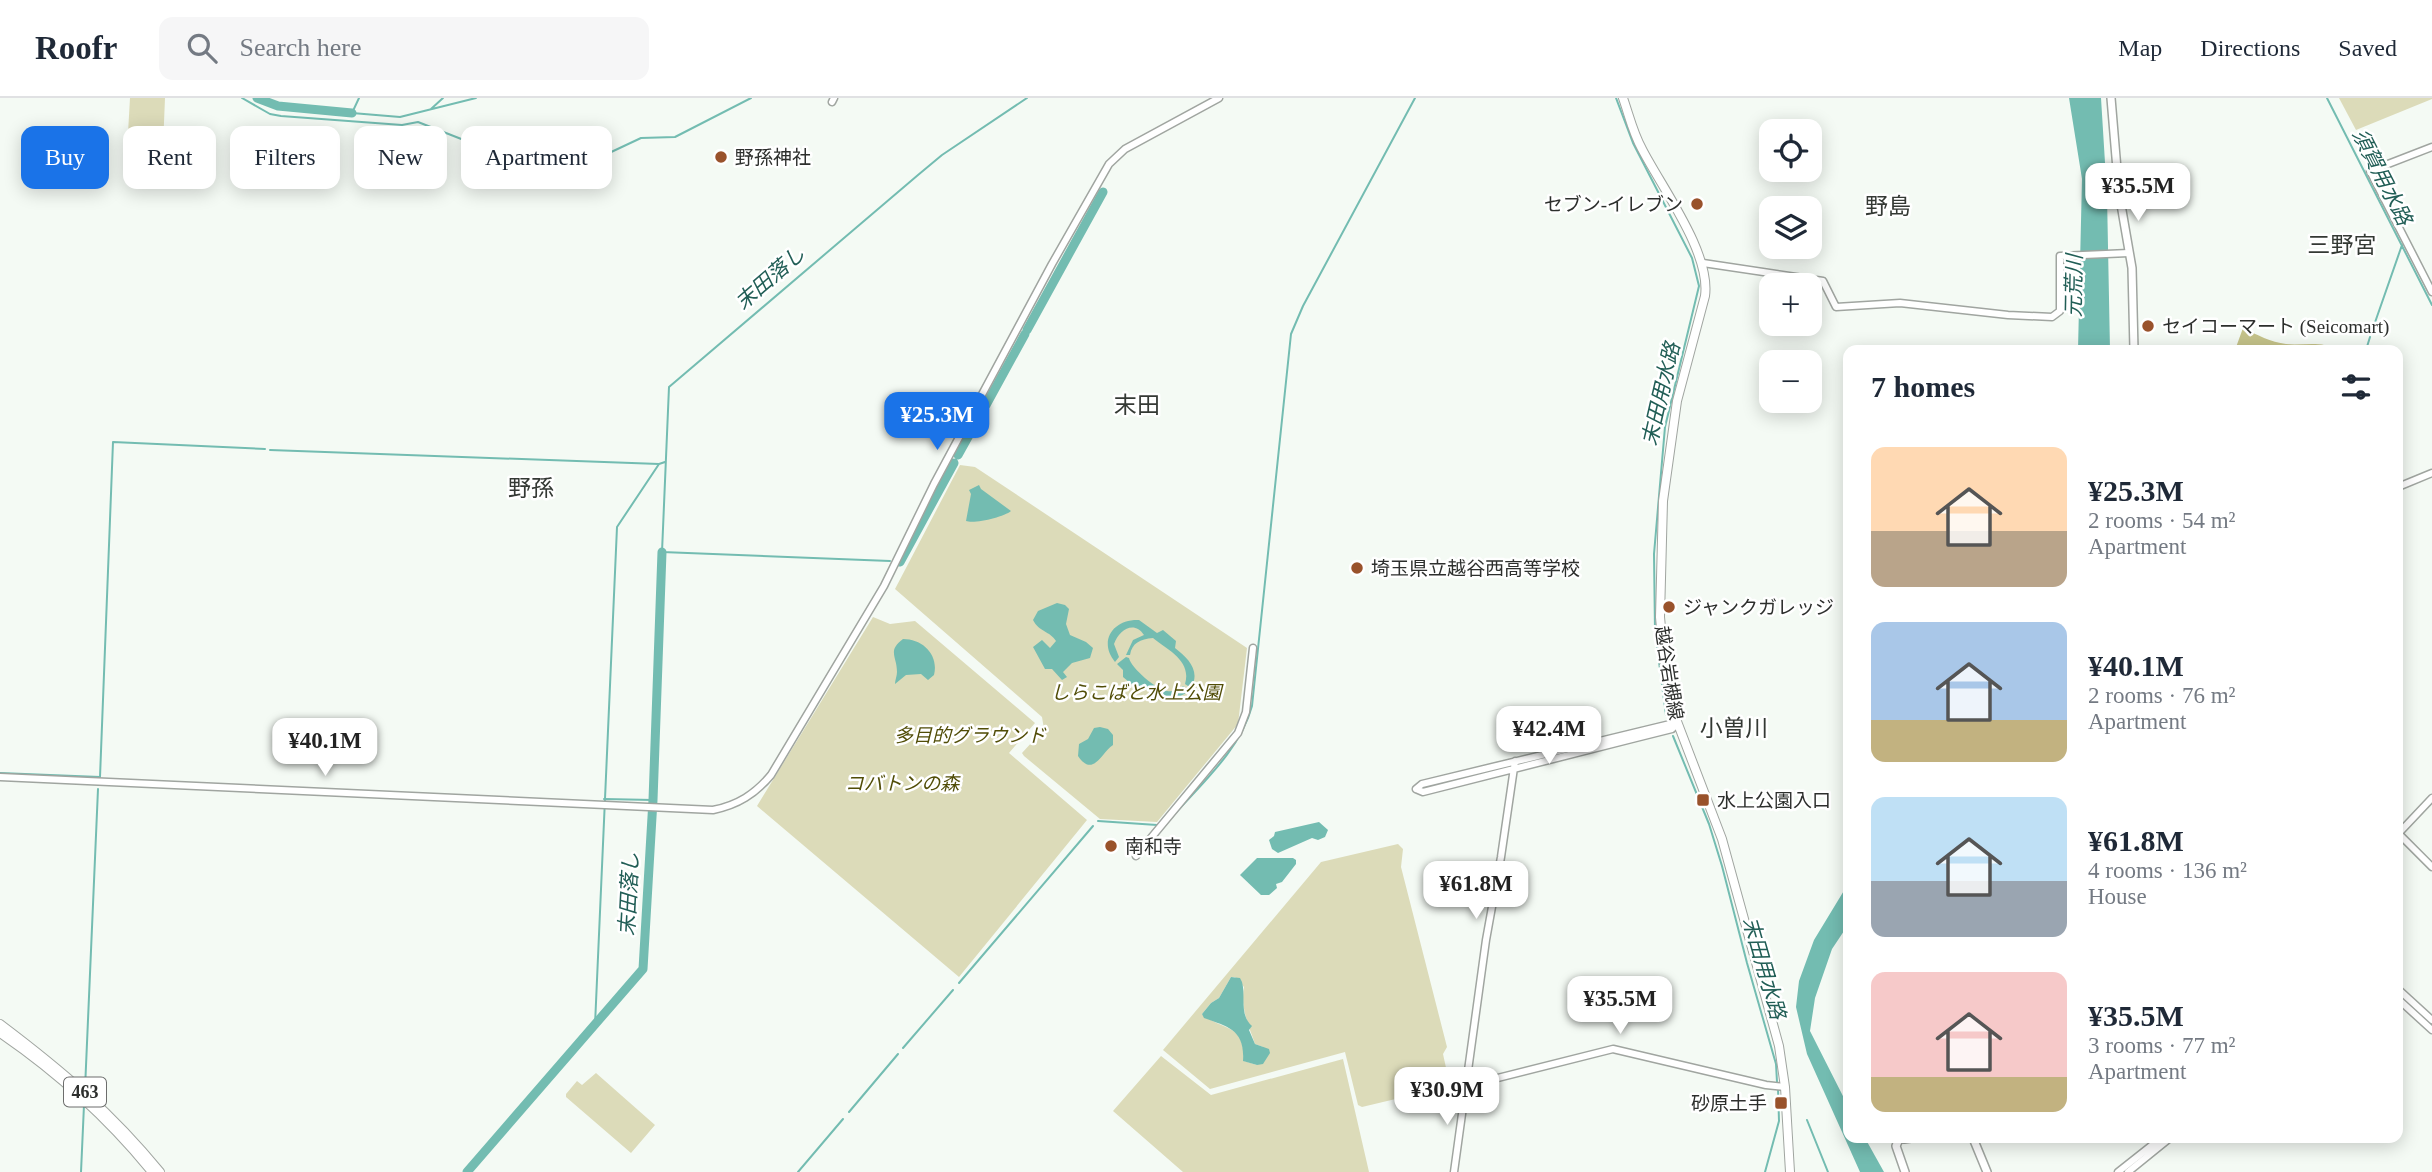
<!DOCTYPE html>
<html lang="en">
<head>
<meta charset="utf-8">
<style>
	body { margin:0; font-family:"Times New Roman","Noto Sans JP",serif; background:#f6f6f7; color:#1f2937; height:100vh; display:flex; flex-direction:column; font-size:26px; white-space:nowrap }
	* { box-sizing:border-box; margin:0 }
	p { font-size:23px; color:#747a83 }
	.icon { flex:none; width:38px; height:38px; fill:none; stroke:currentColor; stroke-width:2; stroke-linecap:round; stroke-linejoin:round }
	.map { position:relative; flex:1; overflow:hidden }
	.drawer { position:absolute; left:1843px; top:247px; width:560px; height:798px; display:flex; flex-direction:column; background:#fff; border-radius:14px; box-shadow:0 4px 18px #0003 }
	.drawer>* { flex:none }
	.top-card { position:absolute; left:21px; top:28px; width:665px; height:63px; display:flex; gap:14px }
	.tools { position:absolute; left:1759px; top:21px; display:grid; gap:14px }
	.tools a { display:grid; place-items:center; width:63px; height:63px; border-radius:14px; background:#fff; box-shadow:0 4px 18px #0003; font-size:35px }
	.price { position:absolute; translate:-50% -60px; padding:0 16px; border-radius:14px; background:#fff; color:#222; font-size:23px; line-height:46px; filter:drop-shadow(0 2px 4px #0008) }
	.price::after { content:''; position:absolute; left:50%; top:42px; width:21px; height:16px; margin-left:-10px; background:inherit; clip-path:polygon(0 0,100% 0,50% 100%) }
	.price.active { background:#1a73e8; color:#fff }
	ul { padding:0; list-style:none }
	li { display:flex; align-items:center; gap:21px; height:175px; padding:0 28px }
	li span { display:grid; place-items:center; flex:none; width:196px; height:140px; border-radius:14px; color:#555 }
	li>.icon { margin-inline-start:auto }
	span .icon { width:84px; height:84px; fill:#fffc; stroke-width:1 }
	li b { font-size:30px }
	h2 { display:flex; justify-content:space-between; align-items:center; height:84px; padding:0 28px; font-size:30px }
	.pill { padding:0 24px; border-radius:14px; background:#fff; box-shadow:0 4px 18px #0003; font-size:24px; line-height:63px }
	.pill.active { background:#1a73e8; color:#fff }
	header { display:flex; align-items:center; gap:42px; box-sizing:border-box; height:98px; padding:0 35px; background:#fff; border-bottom:2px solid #e0e1e3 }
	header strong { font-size:33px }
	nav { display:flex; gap:38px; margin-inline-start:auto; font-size:24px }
	.search { width:490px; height:63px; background:#f6f6f7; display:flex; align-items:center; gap:18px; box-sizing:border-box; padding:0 24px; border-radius:14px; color:#747a83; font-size:26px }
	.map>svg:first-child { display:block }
	.green { fill:#dcdbb9; fill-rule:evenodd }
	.forest { fill:#c4c289 }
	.water { fill:#73bcb1 }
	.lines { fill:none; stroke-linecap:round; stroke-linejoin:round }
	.stream { stroke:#73bcb1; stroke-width:2 }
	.river { stroke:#73bcb1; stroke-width:9 }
	.tertiary-casing { stroke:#a0a5a0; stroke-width:9 }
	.secondary-casing { stroke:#a0a5a0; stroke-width:10 }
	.primary-casing { stroke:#a0a5a0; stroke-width:10 }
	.trunk-casing { stroke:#a0a5a0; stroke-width:10 }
	.tertiary { stroke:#fff; stroke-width:6 }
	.secondary { stroke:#fff; stroke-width:7 }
	.primary { stroke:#fff; stroke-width:8 }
	.trunk { stroke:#fff; stroke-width:8 }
	.poi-dot { fill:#99522b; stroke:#fff; stroke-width:2.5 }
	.labels { text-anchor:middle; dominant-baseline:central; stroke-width:5; stroke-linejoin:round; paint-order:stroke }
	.shield { fill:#fff; stroke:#6c6d6c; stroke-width:2 }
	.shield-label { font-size:18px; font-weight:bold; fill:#2d2f2d }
	.poi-label { font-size:19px; fill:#2d2f2d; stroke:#fff; text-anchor:start }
	.street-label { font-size:19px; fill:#2d2f2d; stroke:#fff }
	.park-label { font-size:19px; font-style:italic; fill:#514d07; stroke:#fff }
	.water-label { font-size:21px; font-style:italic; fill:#215e56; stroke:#fff }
	.quarter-label { font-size:23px; fill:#343934; stroke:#fff }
</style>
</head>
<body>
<header>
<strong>Roofr</strong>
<div class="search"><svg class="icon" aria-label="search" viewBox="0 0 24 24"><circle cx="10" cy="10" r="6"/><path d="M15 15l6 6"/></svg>Search here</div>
<nav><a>Map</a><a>Directions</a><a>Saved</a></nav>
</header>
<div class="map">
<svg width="2432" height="1074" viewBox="0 0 2432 1074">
	<rect width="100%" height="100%" fill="#f4faf4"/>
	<path class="green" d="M130 0H165L162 73 126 70Z
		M2339 0H2432V1L2356 32Z
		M960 367 975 369 1247 550 1238 626 1157 724 1100 721 1024 658 1022 655 1044 631 1042 619 895 491Z
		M873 519 890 526 915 523 1035 625 1009 655 1087 722 959 879 757 708Z
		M1398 746 1403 751 1401 769 1447 949 1443 956 1450 988 1362 1009 1358 1007 1345 954 1210 991 1163 952 1321 764ZM1231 879H1235L1244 889C1240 910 1249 928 1255 946L1263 949 1257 967 1244 963C1244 924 1226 935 1202 916L1211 905 1219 900Z
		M1161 958 1211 997 1343 961 1369 1074H1183L1113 1013Z
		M596 975 655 1027 631 1055 566 999V996L577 983 582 987Z"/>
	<path class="forest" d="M2243 230C2257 237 2271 244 2286 246 2302 248 2323 242 2336 252H2235Z"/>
	<path class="water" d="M2069 0H2101L2107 97 2110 252H2078L2082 81Z
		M979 387 981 391 1011 413C1004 419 975 426 966 423L971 396 969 392Z
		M1057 505 1065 507 1069 511 1066 526 1070 537 1086 544 1093 550 1090 560 1072 565 1063 574 1067 579 1062 582 1052 571H1045L1033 549 1042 542 1050 550 1056 543C1050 533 1039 534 1033 522L1038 513Z
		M1139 522 1157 535 1163 532 1176 543 1175 550C1188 560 1201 573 1191 590L1185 586C1192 563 1168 552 1153 540 1140 541 1132 545 1130 557H1126L1133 542 1144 537C1134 522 1119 532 1114 546L1119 559 1115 564C1098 543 1113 521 1139 522Z
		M903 541C923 541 939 557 934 577L928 582 921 576 906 577 895 586C895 582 897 578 897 574 897 558 887 553 903 541Z
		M1126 559 1129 560C1131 570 1157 592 1167 593 1174 594 1178 592 1183 588L1189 592C1173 607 1160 600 1144 588L1142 590 1135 589 1123 579V572L1117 566Z
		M1100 629 1108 631 1113 637V647C1101 655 1093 680 1078 658L1079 646 1088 641 1094 630Z
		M1319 724 1328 732 1325 739 1318 742 1312 740 1278 755 1272 751 1269 742 1274 738 1275 734Z
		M1257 760H1293L1296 762V766L1282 784 1276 786 1277 790 1269 797H1261L1240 777Z
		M1848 786V827L1832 851 1815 900 1810 933 1848 1008V1040H1865L1884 1074H1860L1807 956 1796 909 1799 883 1814 842Z
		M1231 879 1240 880 1242 884C1246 898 1239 917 1252 928L1249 932 1255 946 1269 951 1270 955 1263 966 1257 967 1243 963C1245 932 1229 929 1204 920L1202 916 1211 905 1219 900Z"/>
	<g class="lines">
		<path class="stream" d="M242 0 270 16 281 18 402 27 418 24 558 79 641 40 675 39 751 0
			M359 0 352 15 400 19 476 0
			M1616 0 1633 45 1692 160 1699 188 1665 329 1654 456 1655 533 1666 617
			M2327 0 2432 207
			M431 11 443 0
			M2372 233 2402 147
			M2366 252 2370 239
			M270 352 659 366 665 364
			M890 463 662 454 669 289 918 77 942 57 1027 0
			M1673 638 1709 726 1722 768 1747 865 1776 966 1777 984
			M0 675 100 679 113 344 265 351
			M604 701 653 702
			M1172 719C1202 685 1240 652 1252 608L1291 236 1303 208 1415 0
			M1098 723 1157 727
			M959 885 1093 728
			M595 927 617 429 659 366
			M903 950 953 892
			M85 991 98 691
			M849 1014 898 956
			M1807 1022 1828 1074
			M81 1074 84 1007
			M798 1074 843 1021
			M1765 1074 1779 1023 1778 990"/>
		<path class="river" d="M257 0 278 8 352 15
			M1027 232 1103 94
			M986 307 1025 236
			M958 357 983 312
			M900 464 954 365
			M467 1074 643 871 653 702 662 454"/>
		<g class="tertiary-casing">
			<path id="tertiary" d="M832 4 834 0
				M2432 49 2370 73 2432 194
				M1703 165 1823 183 1836 209 1900 205 2008 217 2052 219 2060 213V158L2129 155
				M2398 389 2432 375
				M0 679 713 712C738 707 755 696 771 677L884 488 934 386 1052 166 1109 66 1125 51 1219 0
				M1416 691 1423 694 1636 640 1672 631 1677 626
				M1416 691 1422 686 1670 626H1677
				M2398 735 2432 769
				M2398 736 2432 700
				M1136 758 1238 635 1246 614 1253 550
				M2398 891 2432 922
				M2398 901 2432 932
				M1466 988 1613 951 1766 987 1785 989
				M1454 1074 1486 842 1501 759 1515 663
				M2118 1074 2161 1040
				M2128 1074 2170 1040"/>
		</g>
		<g class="secondary-casing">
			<path id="secondary" d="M2111 0 2119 95 2132 170 2134 252
				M1897 1040 1904 1041 1911 1040
				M1973 1040 1987 1074
				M1899 1041 1896 1048 1905 1074"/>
		</g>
		<g class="primary-casing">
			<path id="primary" d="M1623 0C1629 17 1633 35 1642 51 1662 90 1711 155 1705 198L1677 303 1663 403 1660 519 1665 571 1673 613 1722 741 1779 948 1785 989 1790 1074"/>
		</g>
		<g class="trunk-casing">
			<path id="trunk" d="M0 926C61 972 112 1015 160 1074
				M0 935C57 974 108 1020 152 1074"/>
		</g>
		<use href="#tertiary" class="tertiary"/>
		<use href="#secondary" class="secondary"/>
		<use href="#primary" class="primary"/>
		<use href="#trunk" class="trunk"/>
	</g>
	<g class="poi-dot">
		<circle cx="721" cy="59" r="7"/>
		<circle cx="1697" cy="106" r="7"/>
		<circle cx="2148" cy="228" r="7"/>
		<circle cx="1357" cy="470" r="7"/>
		<circle cx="1669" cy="509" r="7"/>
		<rect x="1696" y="695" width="14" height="14" rx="3.5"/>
		<circle cx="1111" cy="748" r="7"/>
		<rect x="1774" y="998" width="14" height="14" rx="3.5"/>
	</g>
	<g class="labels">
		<rect class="shield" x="64" y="979.5" width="42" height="29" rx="5"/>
		<g class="shield-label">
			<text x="85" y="994">463</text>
		</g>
		<g class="poi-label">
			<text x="735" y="59">野孫神社</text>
			<text x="1683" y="106" text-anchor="end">セブン-イレブン</text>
			<text x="2162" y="228">セイコーマート (Seicomart)</text>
			<text x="1371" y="470">埼玉県立越谷西高等学校</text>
			<text x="1683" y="509">ジャンクガレッジ</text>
			<text x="1717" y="702">水上公園入口</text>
			<text x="1125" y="748">南和寺</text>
			<text x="1767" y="1005" text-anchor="end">砂原土手</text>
		</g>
		<g class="street-label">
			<text transform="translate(1669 575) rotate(81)">越谷岩槻線</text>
		</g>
		<g class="park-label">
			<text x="1136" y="594">しらこばと水上公園</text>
			<text x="970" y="637">多目的グラウンド</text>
			<text x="902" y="685">コバトンの森</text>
		</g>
		<g class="water-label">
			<text transform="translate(2382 79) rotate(63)">須賀用水路</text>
			<text transform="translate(770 180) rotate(-41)">末田落し</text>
			<text transform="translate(2074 188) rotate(-89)">元荒川</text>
			<text transform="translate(1661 296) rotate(-77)">末田用水路</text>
			<text transform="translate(629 796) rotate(-87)">末田落し</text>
			<text transform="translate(1764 870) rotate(74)">末田用水路</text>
		</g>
		<g class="quarter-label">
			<text x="1888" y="108">野島</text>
			<text x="2342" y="147">三野宮</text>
			<text x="1137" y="307">末田</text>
			<text x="531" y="390">野孫</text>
			<text x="1734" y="630">小曽川</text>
		</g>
	</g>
</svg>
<div class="tools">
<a><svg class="icon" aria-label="locate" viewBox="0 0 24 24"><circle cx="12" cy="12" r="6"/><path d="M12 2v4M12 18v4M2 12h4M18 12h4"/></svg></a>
<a><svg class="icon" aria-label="layers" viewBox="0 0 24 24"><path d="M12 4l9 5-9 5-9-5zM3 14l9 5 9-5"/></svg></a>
<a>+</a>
<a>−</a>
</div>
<b class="price" style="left:2138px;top:125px">¥35.5M</b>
<b class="price active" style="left:937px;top:354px">¥25.3M</b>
<b class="price" style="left:1549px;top:668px">¥42.4M</b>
<b class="price" style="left:325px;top:680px">¥40.1M</b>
<b class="price" style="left:1476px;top:823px">¥61.8M</b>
<b class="price" style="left:1620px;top:938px">¥35.5M</b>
<b class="price" style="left:1447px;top:1029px">¥30.9M</b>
<div class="top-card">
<a class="pill active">Buy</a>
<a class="pill">Rent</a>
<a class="pill">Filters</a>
<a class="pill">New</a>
<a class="pill">Apartment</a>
</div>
<section class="drawer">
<h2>7 homes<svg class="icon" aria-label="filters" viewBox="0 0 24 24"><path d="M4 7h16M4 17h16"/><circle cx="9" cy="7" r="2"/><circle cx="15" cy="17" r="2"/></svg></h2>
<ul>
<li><span style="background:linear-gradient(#ffd9b3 60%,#b9a48a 0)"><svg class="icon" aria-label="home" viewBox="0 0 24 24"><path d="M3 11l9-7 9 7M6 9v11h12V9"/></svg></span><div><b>¥25.3M</b><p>2 rooms · 54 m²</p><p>Apartment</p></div></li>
<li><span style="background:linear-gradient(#a9c7e8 70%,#c2b280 0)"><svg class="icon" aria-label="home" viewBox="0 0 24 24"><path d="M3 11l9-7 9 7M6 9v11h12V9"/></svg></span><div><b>¥40.1M</b><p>2 rooms · 76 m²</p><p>Apartment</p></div></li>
<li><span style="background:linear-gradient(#bfe0f5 60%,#9aa5b1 0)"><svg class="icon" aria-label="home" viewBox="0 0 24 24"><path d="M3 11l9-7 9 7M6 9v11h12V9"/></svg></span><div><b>¥61.8M</b><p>4 rooms · 136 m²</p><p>House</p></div></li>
<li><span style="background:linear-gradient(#f6c9c9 75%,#c2b280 0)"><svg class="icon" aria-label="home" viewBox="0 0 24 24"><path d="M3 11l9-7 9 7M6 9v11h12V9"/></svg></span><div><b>¥35.5M</b><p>3 rooms · 77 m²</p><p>Apartment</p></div></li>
</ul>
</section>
</div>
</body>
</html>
